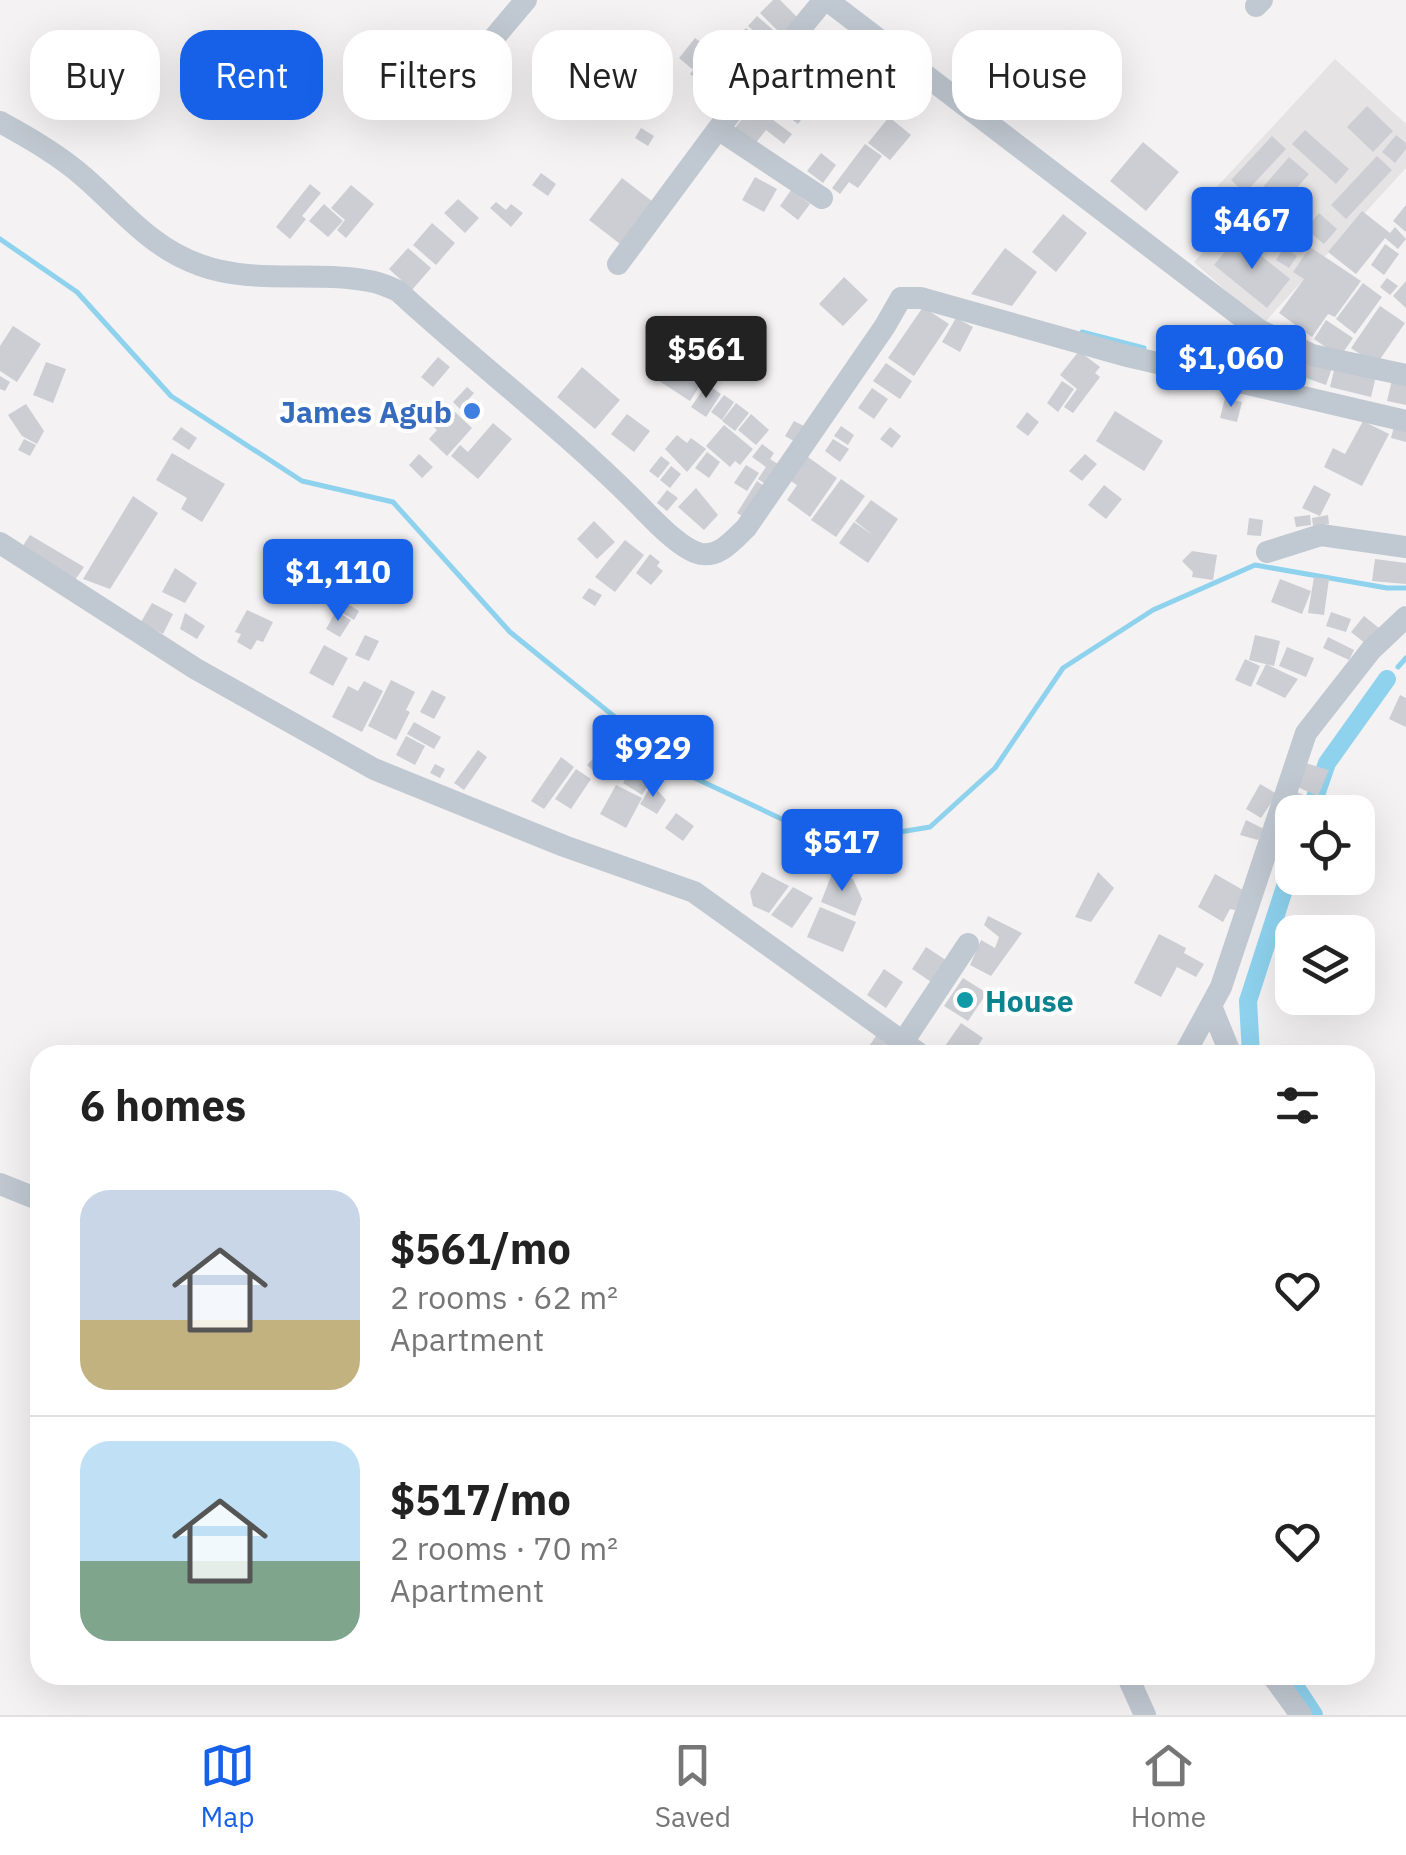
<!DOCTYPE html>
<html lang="en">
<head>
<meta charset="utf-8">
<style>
	body { margin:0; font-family:"IBM Plex Sans",sans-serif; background:#f2f2f2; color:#222; height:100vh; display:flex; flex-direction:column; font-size:38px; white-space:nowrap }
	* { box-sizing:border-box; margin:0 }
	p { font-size:32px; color:#767676 }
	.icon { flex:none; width:55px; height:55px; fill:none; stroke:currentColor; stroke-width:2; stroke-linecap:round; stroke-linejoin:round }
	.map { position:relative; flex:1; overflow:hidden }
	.panel { position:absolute; left:30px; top:1045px; width:1345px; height:640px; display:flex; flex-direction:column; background:#fff; border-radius:30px; box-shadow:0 10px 40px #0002 }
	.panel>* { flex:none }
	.top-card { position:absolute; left:30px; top:30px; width:1348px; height:90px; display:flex; gap:20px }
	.buttons { position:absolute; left:1275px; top:795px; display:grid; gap:20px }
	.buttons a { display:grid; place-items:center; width:100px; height:100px; border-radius:20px; background:#fff; box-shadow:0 10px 40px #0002; font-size:50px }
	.price { position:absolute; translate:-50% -85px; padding:0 22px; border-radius:10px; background:#1761e9; color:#fff; font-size:32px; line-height:65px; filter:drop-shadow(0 2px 5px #0008) }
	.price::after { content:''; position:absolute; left:50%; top:60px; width:30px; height:22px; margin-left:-15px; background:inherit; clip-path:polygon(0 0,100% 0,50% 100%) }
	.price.on { background:#222; color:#fff }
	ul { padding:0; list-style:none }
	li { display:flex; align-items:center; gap:30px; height:250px; padding:0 50px }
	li+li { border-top:2px solid #e0e0e0 }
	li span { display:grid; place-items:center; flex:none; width:280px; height:200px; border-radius:30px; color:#555 }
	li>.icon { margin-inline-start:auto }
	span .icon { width:120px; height:120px; fill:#fffc; stroke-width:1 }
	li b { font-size:42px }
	h2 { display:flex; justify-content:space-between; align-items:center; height:120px; padding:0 50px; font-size:42px }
	.tag { padding:0 35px; border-radius:30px; background:#fff; box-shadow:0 10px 40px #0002; font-size:35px; line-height:90px }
	.tag.on { background:#1761e9; color:#fff }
	.tabs { display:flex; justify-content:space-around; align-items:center; height:140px; border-top:2px solid #e0e0e0; background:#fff; font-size:28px; color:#767676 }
	.tabs a { display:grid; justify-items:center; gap:5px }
	.tabs .on { color:#1761e9 }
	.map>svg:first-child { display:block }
	.education { fill:#e5e3e4 }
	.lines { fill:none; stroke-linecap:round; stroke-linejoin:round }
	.stream { stroke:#8ed2ee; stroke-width:5 }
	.canal { stroke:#8ed2ee; stroke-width:18 }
	.building { fill:#ccced4 }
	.minor { stroke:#c0c8d1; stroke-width:22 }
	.shop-dot { fill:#3f7fe0; stroke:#fff; stroke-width:4 }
	.culture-dot { fill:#0f9aa8; stroke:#fff; stroke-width:4 }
	.labels { text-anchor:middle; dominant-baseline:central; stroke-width:8; stroke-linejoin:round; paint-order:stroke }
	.shop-label { font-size:30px; font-weight:bold; fill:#366cbe; stroke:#fff; text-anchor:end }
	.culture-label { font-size:30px; font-weight:bold; fill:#0d838f; stroke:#fff; text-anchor:start }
</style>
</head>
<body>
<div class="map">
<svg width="1406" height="1715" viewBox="0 0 1406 1715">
	<rect width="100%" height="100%" fill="#f4f2f2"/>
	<path class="education" d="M1335 59 1406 124V168L1263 324 1194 262 1240 212 1215 189Z"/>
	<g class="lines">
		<path class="stream" d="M0 239 77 292 171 396 302 481 393 502 510 632 684 773 833 843 930 827 995 768 1063 668 1153 610 1255 565 1387 588H1406
			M1082 332 1144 348
			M1398 667 1406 658"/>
		<path class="canal" d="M1310 812 1327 763 1387 679
			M1251 1055 1248 1001 1292 865
			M1288 1675 1314 1715"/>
	</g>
	<path class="building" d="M773 0H780L801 21 784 37 760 13Z
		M757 16 786 41 777 52 748 26Z
		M746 28 771 49 759 73 730 48Z
		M832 30 861 56 827 96 797 71Z
		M695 38 709 48 692 69 679 58Z
		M712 47 725 58 710 76 726 60 748 80 726 104 690 74Z
		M788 81 815 101 798 124 771 104Z
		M753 105 792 134 784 144 766 130 754 145 734 129Z
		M1367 106 1393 131 1373 152 1347 127Z
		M889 117 911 135 890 160 868 143Z
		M641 128 654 136 648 146 635 138Z
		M1305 130 1349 169 1336 184 1292 144Z
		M1396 135 1406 143V149L1395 163 1382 152Z
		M1272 136 1286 149 1245 193 1231 180Z
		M1143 142 1179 172 1146 211 1110 181Z
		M865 144 882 156 858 188 849 182 840 194 832 188Z
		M821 153 836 165 823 183 807 171Z
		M1377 156 1392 170 1346 219 1331 205Z
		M1289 157 1309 174 1271 218 1251 201Z
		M541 173 556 184 548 196 532 185Z
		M755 177 777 189 764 212 742 200Z
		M622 178 657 205 624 247 589 220Z
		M310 184 321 193 302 216 306 219 290 239 276 227Z
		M351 185 374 204 346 238 337 230 345 220 331 208Z
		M791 190 810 204 798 220 780 206Z
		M458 199 479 218 465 233 444 213Z
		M496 202 506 210 511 204 523 213 511 227 490 208Z
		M324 204 343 221 328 237 309 221Z
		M1406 205V232L1393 221Z
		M1362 211 1390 233 1395 227 1406 239 1398 249 1385 238 1356 274 1328 252Z
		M1249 213 1263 222 1252 239 1238 230Z
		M1319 213 1337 229 1324 244 1306 229Z
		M1063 214 1087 233 1056 272 1032 252Z
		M432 223 455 243 436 265 413 245Z
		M1237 236 1290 279 1267 308 1214 265Z
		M1385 244 1399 254 1384 275 1371 265Z
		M1310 247 1361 281 1335 317 1328 314 1312 337 1279 313 1304 279 1293 272Z
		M408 248 431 268 412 290 389 269Z
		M1005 248 1037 272 1012 306 971 294Z
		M1284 248 1297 256 1289 268 1276 260Z
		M844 277 868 300 843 326 819 304Z
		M1387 278 1398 286 1390 295 1380 287Z
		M1406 281V308L1393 296Z
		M1363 283 1382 297 1355 334 1336 319Z
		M1380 306 1405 323 1376 365 1351 348Z
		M923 307 949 324 914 376 888 358Z
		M956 318 973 327 960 352 942 342Z
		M1326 320 1353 338 1340 357 1314 339Z
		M13 326 41 344 17 382 0 371V346Z
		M1256 335 1269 343 1256 364 1243 356Z
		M1269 344 1295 352 1288 374 1262 366Z
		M1079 351 1100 367 1095 373 1100 377 1073 413 1064 407 1077 389 1060 375Z
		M668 355 704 379 690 401 653 377Z
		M1297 356 1332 368 1326 385 1292 373Z
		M438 357 450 367 433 387 421 377Z
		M46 362 66 369 53 403 33 395Z
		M886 363 912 381 900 399 873 381Z
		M1335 366 1376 376 1371 397 1330 387Z
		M582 367 620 400 595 429 557 397Z
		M0 376 10 382 5 391 0 389Z
		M1392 380 1406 383V405L1387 401Z
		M1062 381 1074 389 1058 412 1047 403Z
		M707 384 721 394 706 417 691 407Z
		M467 387 474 393 460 409 453 402Z
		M872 388 888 399 874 419 858 408Z
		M724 395 734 402 722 420 711 412Z
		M1225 398 1242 402 1237 422 1220 418Z
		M736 403 749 413 735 431 722 421Z
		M26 404 44 431 37 444 22 436 8 415Z
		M454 411 472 428 447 456 429 439 437 430 431 424 442 412 449 417Z
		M1115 411 1163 441 1144 471 1096 441Z
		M1027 412 1039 422 1028 436 1016 427Z
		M627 414 650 431 634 452 611 434Z
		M751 414 769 430 756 445 738 430Z
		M794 421 808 428 799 444 785 436Z
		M1363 421 1389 434 1362 486 1324 467 1333 448 1345 454Z
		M493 423 512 439 478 479 451 456 460 445 468 452Z
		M1395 423 1406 426V442L1391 438Z
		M724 425 753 449 740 465 735 461 730 467 706 446Z
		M841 426 854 435 848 445 834 436Z
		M181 427 197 438 189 450 172 439Z
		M890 427 901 436 892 448 880 439Z
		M677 435 687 443 691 438 706 449 687 472 665 449Z
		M24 439 36 445 30 456 18 450Z
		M833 439 849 449 840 462 825 451Z
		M762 444 774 453 770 459 781 466 768 486 758 479 766 467 752 457Z
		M707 452 720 462 709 478 695 468Z
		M801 452 837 478 810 517 787 500 797 485 789 480Z
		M172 453 225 484 202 522 181 509 187 498 156 480Z
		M419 454 433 467 422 478 409 465Z
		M1085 454 1097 464 1082 481 1069 471Z
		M661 456 670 463 658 478 649 471Z
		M746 465 759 473 747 491 734 483Z
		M671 466 681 474 670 488 660 480Z
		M841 479 865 496 836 537 811 520Z
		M757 481 767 488 747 519 737 513Z
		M1104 485 1122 499 1106 519 1088 505Z
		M1314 485 1331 494 1320 516 1302 508Z
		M696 488 718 515 704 530 678 507Z
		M667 490 678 498 667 511 657 503Z
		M133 496 158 513 110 589 83 579Z
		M871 500 898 519 868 563 839 543 854 522 874 536 855 521Z
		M1310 515 1311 525 1296 527 1294 517Z
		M1328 515 1329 524 1313 526 1312 518Z
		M1249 518 1263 520 1261 536 1247 535Z
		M594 521 615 542 597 559 577 539Z
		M30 535 84 567 75 580 22 547Z
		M625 540 644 555 615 592 595 577Z
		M1192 551 1217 555 1213 580 1192 577 1193 572 1182 561Z
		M650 554 660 562 657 566 663 571 651 585 636 573Z
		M1375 559 1406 563V584L1372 581Z
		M175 568 197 583 185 603 162 592Z
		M1314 577 1329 579 1324 615 1308 613Z
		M1280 579 1311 591 1302 614 1271 602Z
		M589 588 602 595 595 606 582 598Z
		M343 601 359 611 354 620 338 610Z
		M152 603 173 614 163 634 141 622Z
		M247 610 273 622 263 642 257 640 251 650 237 642 241 634 235 632Z
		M336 611 351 620 340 637 326 629Z
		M1331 612 1351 619 1346 632 1326 626Z
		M185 613 205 626 197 639 180 629Z
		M1364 616 1379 628 1366 644 1351 632Z
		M365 635 379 641 369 661 355 655Z
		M1255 635 1280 641 1274 666 1249 660Z
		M1328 637 1354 650 1349 660 1323 648Z
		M324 645 348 658 333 686 309 673Z
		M1287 647 1314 658 1306 677 1279 666Z
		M1245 659 1260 666 1251 687 1235 680Z
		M1266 664 1298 679 1285 698 1256 684Z
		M391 680 415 692 406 710 410 712 396 740 368 726Z
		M364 681 383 691 362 732 332 717 348 686 358 691Z
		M432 690 446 697 434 719 420 712Z
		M1400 695 1406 698V727L1389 719Z
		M414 722 441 737 434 749 407 734Z
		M406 736 425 746 415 765 396 755Z
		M478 750 487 757 464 790 454 783Z
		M601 750 613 762 599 776 587 765Z
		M561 757 574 767 544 809 531 801Z
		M1302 762 1329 770 1318 796 1295 786Z
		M435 764 445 769 440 778 430 773Z
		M635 764 650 782 642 795 623 783Z
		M576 769 591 779 571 809 555 799Z
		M652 784 666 800 657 814 640 804Z
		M1260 784 1277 794 1261 818 1246 809Z
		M616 785 642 798 626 828 600 814Z
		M1297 792 1310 798 1305 812 1292 808 1296 812H1292V831L1286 826Z
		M676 813 694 826 683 841 665 828Z
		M1246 820 1264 829 1258 840 1240 835Z
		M833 871 853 879 862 899 855 916 821 902Z
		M762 872 789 886 769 913 753 906 750 892Z
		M1098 872 1114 888 1091 922 1075 917Z
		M1215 874 1243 890 1235 910 1230 909 1223 922 1198 907Z
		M793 887 813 898 792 928 771 915Z
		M820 907 856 922 843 952 807 937Z
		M988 916 1022 933 991 976 970 965 981 940 995 948 999 937 984 925Z
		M1159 934 1186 948 1184 953 1204 964 1196 977 1177 967 1161 997 1134 983Z
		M926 947 952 964 937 986 912 969Z
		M884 969 903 982 886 1008 867 995Z
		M963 978 987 993 968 1021 944 1006Z
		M961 1023 983 1038 972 1055H945L941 1052Z
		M876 1036 906 1055H863Z"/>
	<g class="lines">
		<path class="minor" d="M827 0 1259 330 1312 355 1406 375
			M1256 6 1262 0
			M487 46 526 0
			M0 122C29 138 59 155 84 177 122 210 151 248 200 265 254 285 314 270 369 281 379 282 389 287 398 291 476 363 560 426 635 501 650 516 680 550 701 554 720 557 733 540 746 528L885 326 901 298H921L1123 355 1406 421
			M718 129 822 198
			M618 264 718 129 824 0
			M0 543 196 669 374 769 564 846 694 892 921 1055
			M1267 552 1321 535 1406 547
			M1211 1006 1231 1055
			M903 1042 968 944
			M1184 1055 1221 987 1306 733 1371 650 1406 617
			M0 1184 40 1200
			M1127 1675 1145 1715
			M1272 1675 1301 1715"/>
	</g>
	<circle class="shop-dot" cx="472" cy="411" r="10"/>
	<circle class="culture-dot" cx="965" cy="1000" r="10"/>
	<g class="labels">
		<g class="shop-label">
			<text x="452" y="411">James Agub</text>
		</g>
		<g class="culture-label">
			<text x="985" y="1000">House</text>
		</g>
	</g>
</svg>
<div class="buttons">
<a><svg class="icon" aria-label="locate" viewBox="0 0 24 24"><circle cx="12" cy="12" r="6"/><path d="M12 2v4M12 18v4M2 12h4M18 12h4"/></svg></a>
<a><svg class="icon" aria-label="layers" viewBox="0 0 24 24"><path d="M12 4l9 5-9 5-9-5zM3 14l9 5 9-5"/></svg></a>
</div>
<b class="price" style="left:1252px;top:272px">$467</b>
<b class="price on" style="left:706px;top:401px">$561</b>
<b class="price" style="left:1231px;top:410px">$1,060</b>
<b class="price" style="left:338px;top:624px">$1,110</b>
<b class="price" style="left:653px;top:800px">$929</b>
<b class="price" style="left:842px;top:894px">$517</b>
<div class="top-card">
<a class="tag">Buy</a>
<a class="tag on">Rent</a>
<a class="tag">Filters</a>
<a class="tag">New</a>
<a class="tag">Apartment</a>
<a class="tag">House</a>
</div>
<section class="panel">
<h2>6 homes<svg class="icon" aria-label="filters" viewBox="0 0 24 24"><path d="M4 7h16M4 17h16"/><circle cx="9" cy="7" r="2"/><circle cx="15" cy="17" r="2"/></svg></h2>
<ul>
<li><span style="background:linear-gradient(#c9d6e8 65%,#c2b280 0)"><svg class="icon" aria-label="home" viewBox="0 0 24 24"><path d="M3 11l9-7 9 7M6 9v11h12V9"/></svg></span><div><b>$561/mo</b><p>2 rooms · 62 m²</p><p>Apartment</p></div><svg class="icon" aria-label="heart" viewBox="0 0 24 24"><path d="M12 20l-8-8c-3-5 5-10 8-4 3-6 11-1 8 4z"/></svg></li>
<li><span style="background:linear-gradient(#bfe0f5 60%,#7fa58c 0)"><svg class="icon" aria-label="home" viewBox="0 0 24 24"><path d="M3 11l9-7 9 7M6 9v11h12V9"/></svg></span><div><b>$517/mo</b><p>2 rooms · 70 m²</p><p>Apartment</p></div><svg class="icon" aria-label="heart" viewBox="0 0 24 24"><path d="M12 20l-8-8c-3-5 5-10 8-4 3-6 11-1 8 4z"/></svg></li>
</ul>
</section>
</div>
<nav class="tabs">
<a class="on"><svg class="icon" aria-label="map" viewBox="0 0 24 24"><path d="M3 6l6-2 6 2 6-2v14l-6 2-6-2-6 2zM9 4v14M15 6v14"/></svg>Map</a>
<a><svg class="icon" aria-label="saved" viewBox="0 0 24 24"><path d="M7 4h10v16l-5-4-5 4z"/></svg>Saved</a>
<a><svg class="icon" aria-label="home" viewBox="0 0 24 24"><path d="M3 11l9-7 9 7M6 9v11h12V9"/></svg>Home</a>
</nav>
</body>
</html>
